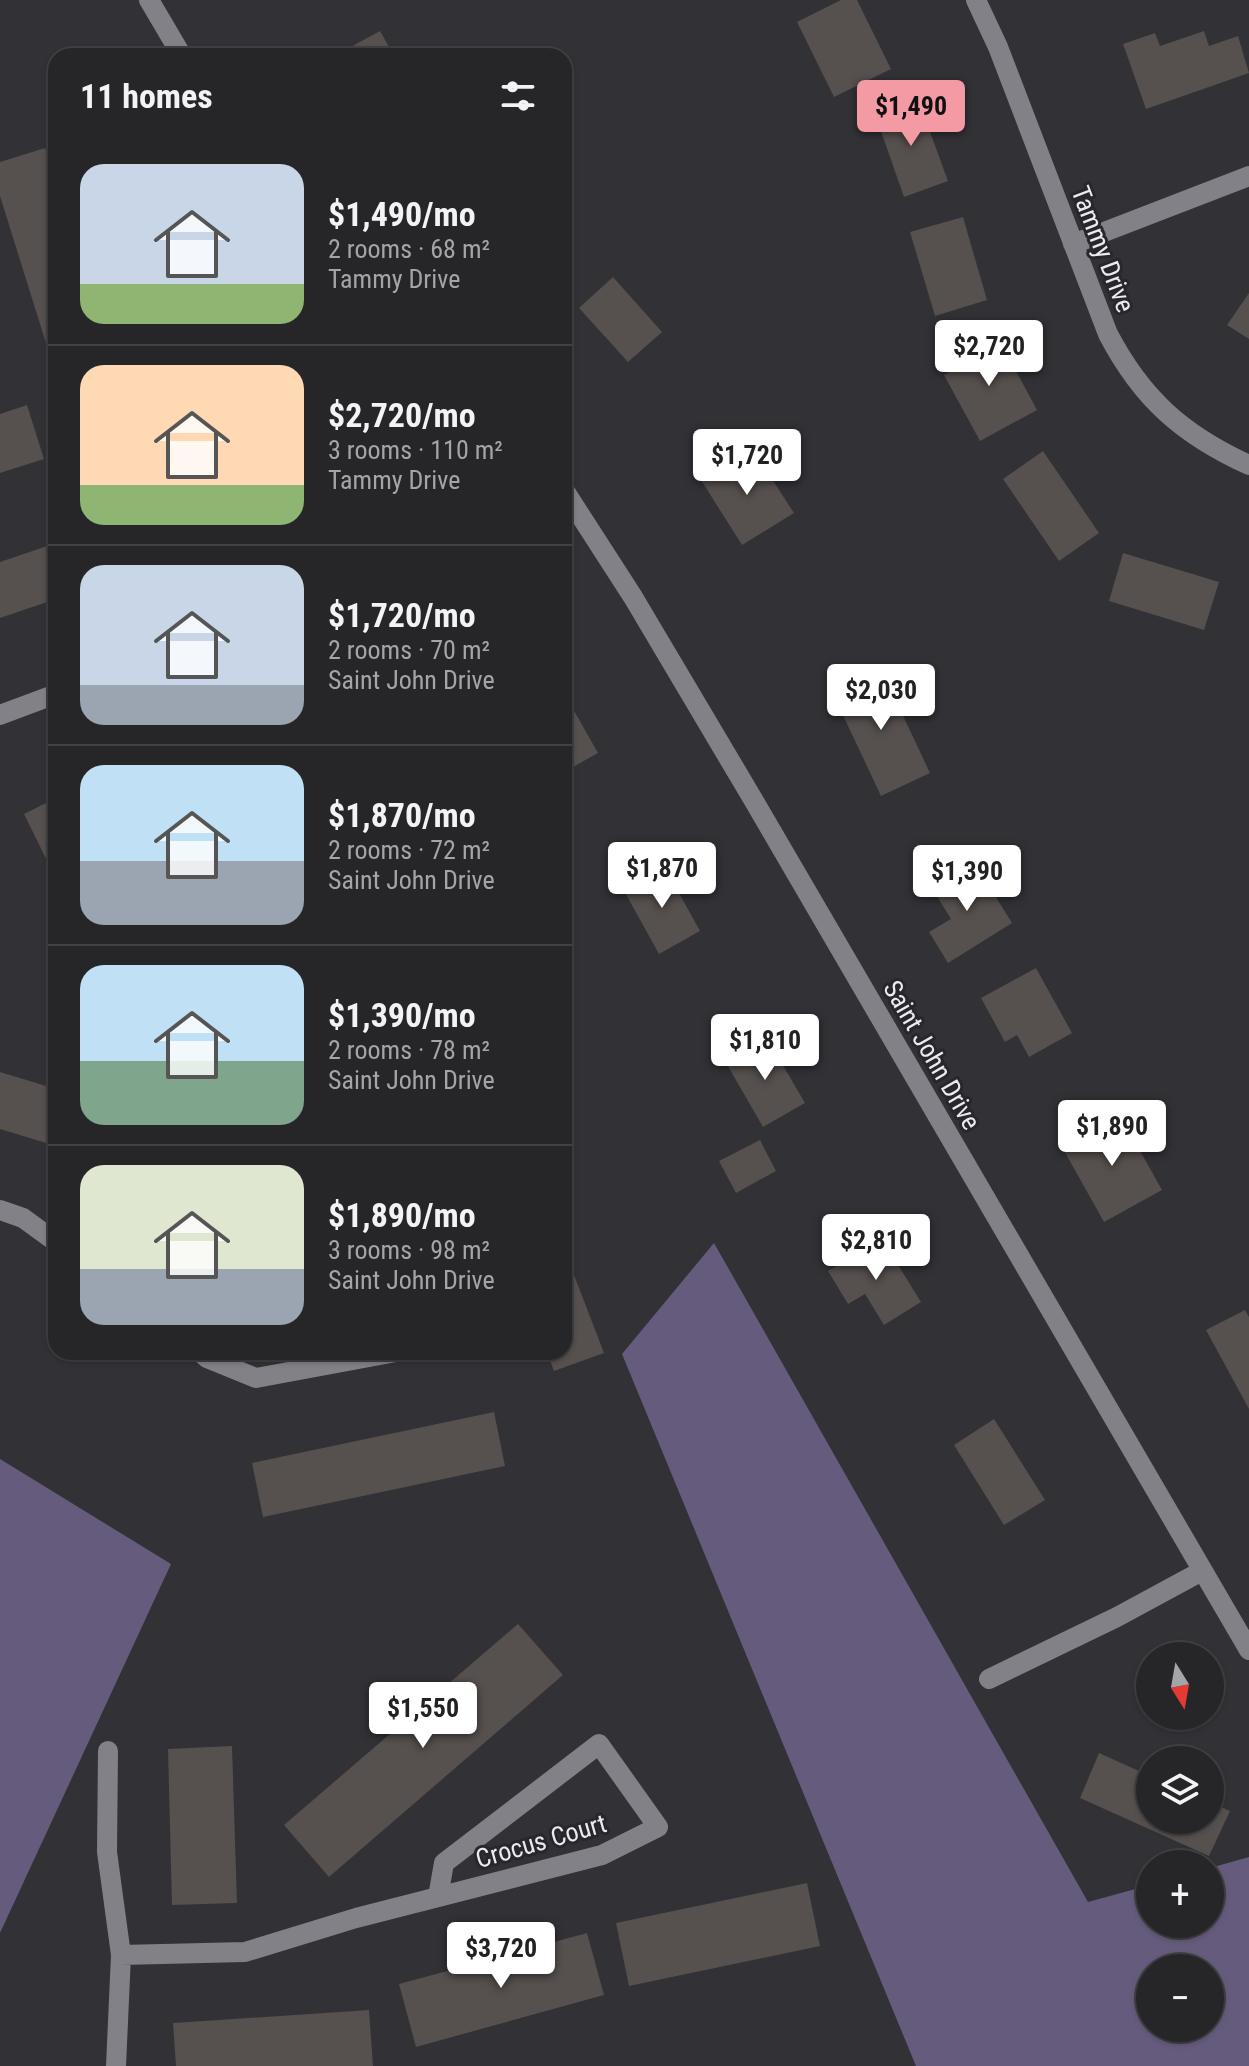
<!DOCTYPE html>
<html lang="en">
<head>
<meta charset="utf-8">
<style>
	body { margin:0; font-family:"Roboto Condensed",sans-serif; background:#323134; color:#f1f3f6; height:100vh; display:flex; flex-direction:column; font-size:30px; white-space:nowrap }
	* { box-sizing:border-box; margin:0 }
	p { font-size:26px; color:#a4a5a8 }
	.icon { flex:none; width:44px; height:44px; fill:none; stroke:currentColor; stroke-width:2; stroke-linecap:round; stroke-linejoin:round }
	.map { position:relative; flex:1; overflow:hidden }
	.drawer { position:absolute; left:48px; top:48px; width:524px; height:1312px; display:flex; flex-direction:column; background:#262528; border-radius:24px; box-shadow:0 2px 6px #0004,0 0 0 2px #424245 }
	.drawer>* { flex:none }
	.needle { width:52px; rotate:169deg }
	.buttons { position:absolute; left:1136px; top:1642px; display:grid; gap:16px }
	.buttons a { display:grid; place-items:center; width:88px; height:88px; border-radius:50%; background:#262528; box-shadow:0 2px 6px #0004,0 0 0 2px #424245; font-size:40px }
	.price { position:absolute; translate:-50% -68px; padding:0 18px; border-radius:8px; background:#fff; color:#222; font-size:26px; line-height:52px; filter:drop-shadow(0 2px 4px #0008) }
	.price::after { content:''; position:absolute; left:50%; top:48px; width:24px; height:18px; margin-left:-12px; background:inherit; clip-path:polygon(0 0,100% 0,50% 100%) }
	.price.selected { background:#f49aa5; color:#111 }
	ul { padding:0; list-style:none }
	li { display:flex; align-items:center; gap:24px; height:200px; padding:0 32px }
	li+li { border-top:2px solid #424245 }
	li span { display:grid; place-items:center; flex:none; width:224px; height:160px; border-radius:24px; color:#555 }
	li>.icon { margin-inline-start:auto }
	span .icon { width:96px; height:96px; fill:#fffc; stroke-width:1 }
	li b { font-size:34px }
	h2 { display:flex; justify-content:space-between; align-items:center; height:96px; padding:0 32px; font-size:34px }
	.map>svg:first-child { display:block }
	.forest { fill:#655c7d; fill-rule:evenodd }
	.building { fill:#56504e }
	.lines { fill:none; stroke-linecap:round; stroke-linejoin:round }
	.street { stroke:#828187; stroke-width:20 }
	.labels { text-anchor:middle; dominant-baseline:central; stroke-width:6; stroke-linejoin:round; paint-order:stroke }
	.street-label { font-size:26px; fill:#ecebee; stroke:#28272c }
</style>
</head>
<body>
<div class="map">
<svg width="1249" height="2066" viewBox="0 0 1249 2066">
	<rect width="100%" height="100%" fill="#323136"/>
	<path class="forest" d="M714 1243 1088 1902 1150 1885V1924H1210V1868L1249 1857V2066H916L622 1354ZM1150 1968H1210V2028H1150Z
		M0 1459 171 1564 0 1933Z"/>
	<path class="building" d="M841 0H857L891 69 834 97 797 22Z
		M380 31 394 56H334Z
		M1204 31 1209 46 1238 36 1249 73 1146 109 1123 44 1155 33 1160 46Z
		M918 99 948 181 904 197 875 114Z
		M45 148 56 183 55 372 0 196V162Z
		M963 217 987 300 935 316 910 232Z
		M613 277 662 332 628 362 579 308Z
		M1249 293V339L1227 325Z
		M995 332 1037 410 980 441 944 375 962 365 956 353Z
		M27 405 44 459 0 473V414Z
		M752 448 794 513 742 545 701 480Z
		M1043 451 1099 533 1059 561 1003 479Z
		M56 543V599L0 618V562Z
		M1123 553 1219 582 1204 630 1109 601Z
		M881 669 930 773 881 796 832 692Z
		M564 693 598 753 564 772Z
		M56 798V879L24 814Z
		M974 862 1012 923 948 963 929 932 951 919 932 888Z
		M664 866 700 931 659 954 623 889Z
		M1036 968 1072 1033 1029 1057 1017 1035 1005 1042 981 998Z
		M767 1038 805 1103 763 1127 725 1061Z
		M0 1072 56 1089V1146L0 1129Z
		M1120 1115 1162 1190 1104 1222 1062 1147Z
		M760 1140 776 1171 736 1193 719 1161Z
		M882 1239 921 1302 884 1325 865 1294 848 1304 828 1271Z
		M564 1249 604 1353 554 1371 547 1352H564Z
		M1245 1310 1249 1317V1409L1206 1330Z
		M494 1412 505 1466 263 1517 252 1463Z
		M994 1419 1045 1500 1004 1525 954 1445Z
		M518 1624 563 1675 329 1877 284 1825Z
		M232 1746 237 1903 172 1905 168 1749Z
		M1099 1753 1150 1776V1820H1210V1802L1230 1811 1209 1856 1080 1798Z
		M807 1883 820 1946 629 1986 616 1923Z
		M587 1933 604 1995 416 2047 399 1984Z
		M369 2010 373 2066H176L173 2023Z"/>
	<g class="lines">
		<path class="street" d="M149 0 182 56
			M976 0 998 47 1108 334C1142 399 1183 435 1249 465
			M1073 244 1249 176
			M564 490 633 597 754 801 1249 1650
			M0 715 56 694
			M0 1210 23 1218 56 1242
			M200 1352 207 1358 256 1378 396 1352
			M989 1679 1117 1617 1202 1571
			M108 1751 107 1852 121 1955 116 2066
			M121 1955 245 1952 356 1918 602 1855 658 1827 599 1744 444 1863 438 1897"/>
	</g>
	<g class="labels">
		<g class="street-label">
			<text transform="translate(1103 249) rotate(69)">Tammy Drive</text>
			<text transform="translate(932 1055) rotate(60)">Saint John Drive</text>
			<text transform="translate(541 1841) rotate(-16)">Crocus Court</text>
		</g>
	</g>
</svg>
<div class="buttons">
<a><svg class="needle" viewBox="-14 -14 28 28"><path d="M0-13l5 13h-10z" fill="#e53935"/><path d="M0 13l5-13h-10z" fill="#a4a5a8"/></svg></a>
<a><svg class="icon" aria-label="layers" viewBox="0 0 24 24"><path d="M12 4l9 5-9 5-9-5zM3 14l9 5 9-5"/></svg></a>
<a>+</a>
<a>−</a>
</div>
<b class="price selected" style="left:911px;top:148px">$1,490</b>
<b class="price" style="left:989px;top:388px">$2,720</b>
<b class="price" style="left:747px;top:497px">$1,720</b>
<b class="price" style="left:881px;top:732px">$2,030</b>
<b class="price" style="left:662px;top:910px">$1,870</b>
<b class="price" style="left:967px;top:913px">$1,390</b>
<b class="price" style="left:765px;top:1082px">$1,810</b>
<b class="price" style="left:1112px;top:1168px">$1,890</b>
<b class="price" style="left:876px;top:1282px">$2,810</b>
<b class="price" style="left:423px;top:1750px">$1,550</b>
<b class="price" style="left:501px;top:1990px">$3,720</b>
<section class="drawer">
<h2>11 homes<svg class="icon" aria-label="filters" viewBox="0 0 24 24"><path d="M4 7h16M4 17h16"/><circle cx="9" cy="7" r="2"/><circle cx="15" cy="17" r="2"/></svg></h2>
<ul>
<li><span style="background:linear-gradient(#c9d6e8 75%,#8fb573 0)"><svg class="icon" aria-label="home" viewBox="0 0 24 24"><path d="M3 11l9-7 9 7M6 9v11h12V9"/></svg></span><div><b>$1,490/mo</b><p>2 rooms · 68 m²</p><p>Tammy Drive</p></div></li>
<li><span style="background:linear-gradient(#ffd9b3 75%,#8fb573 0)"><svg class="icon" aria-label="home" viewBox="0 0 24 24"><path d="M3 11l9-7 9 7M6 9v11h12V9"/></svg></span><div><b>$2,720/mo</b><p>3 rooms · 110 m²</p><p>Tammy Drive</p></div></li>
<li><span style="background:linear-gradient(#c9d6e8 75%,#9aa5b1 0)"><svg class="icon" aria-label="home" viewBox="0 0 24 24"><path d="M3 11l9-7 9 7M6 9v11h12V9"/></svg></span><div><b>$1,720/mo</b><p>2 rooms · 70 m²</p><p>Saint John Drive</p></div></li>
<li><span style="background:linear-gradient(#bfe0f5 60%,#9aa5b1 0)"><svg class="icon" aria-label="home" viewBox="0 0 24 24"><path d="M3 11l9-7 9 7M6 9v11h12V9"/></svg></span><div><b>$1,870/mo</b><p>2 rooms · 72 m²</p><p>Saint John Drive</p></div></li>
<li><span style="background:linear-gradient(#bfe0f5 60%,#7fa58c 0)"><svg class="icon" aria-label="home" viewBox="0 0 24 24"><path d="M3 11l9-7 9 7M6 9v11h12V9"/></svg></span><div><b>$1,390/mo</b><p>2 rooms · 78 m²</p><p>Saint John Drive</p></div></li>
<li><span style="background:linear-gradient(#dfe7d0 65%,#9aa5b1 0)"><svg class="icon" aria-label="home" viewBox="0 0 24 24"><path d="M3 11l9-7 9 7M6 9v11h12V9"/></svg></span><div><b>$1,890/mo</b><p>3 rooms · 98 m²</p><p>Saint John Drive</p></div></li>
</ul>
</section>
</div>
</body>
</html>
